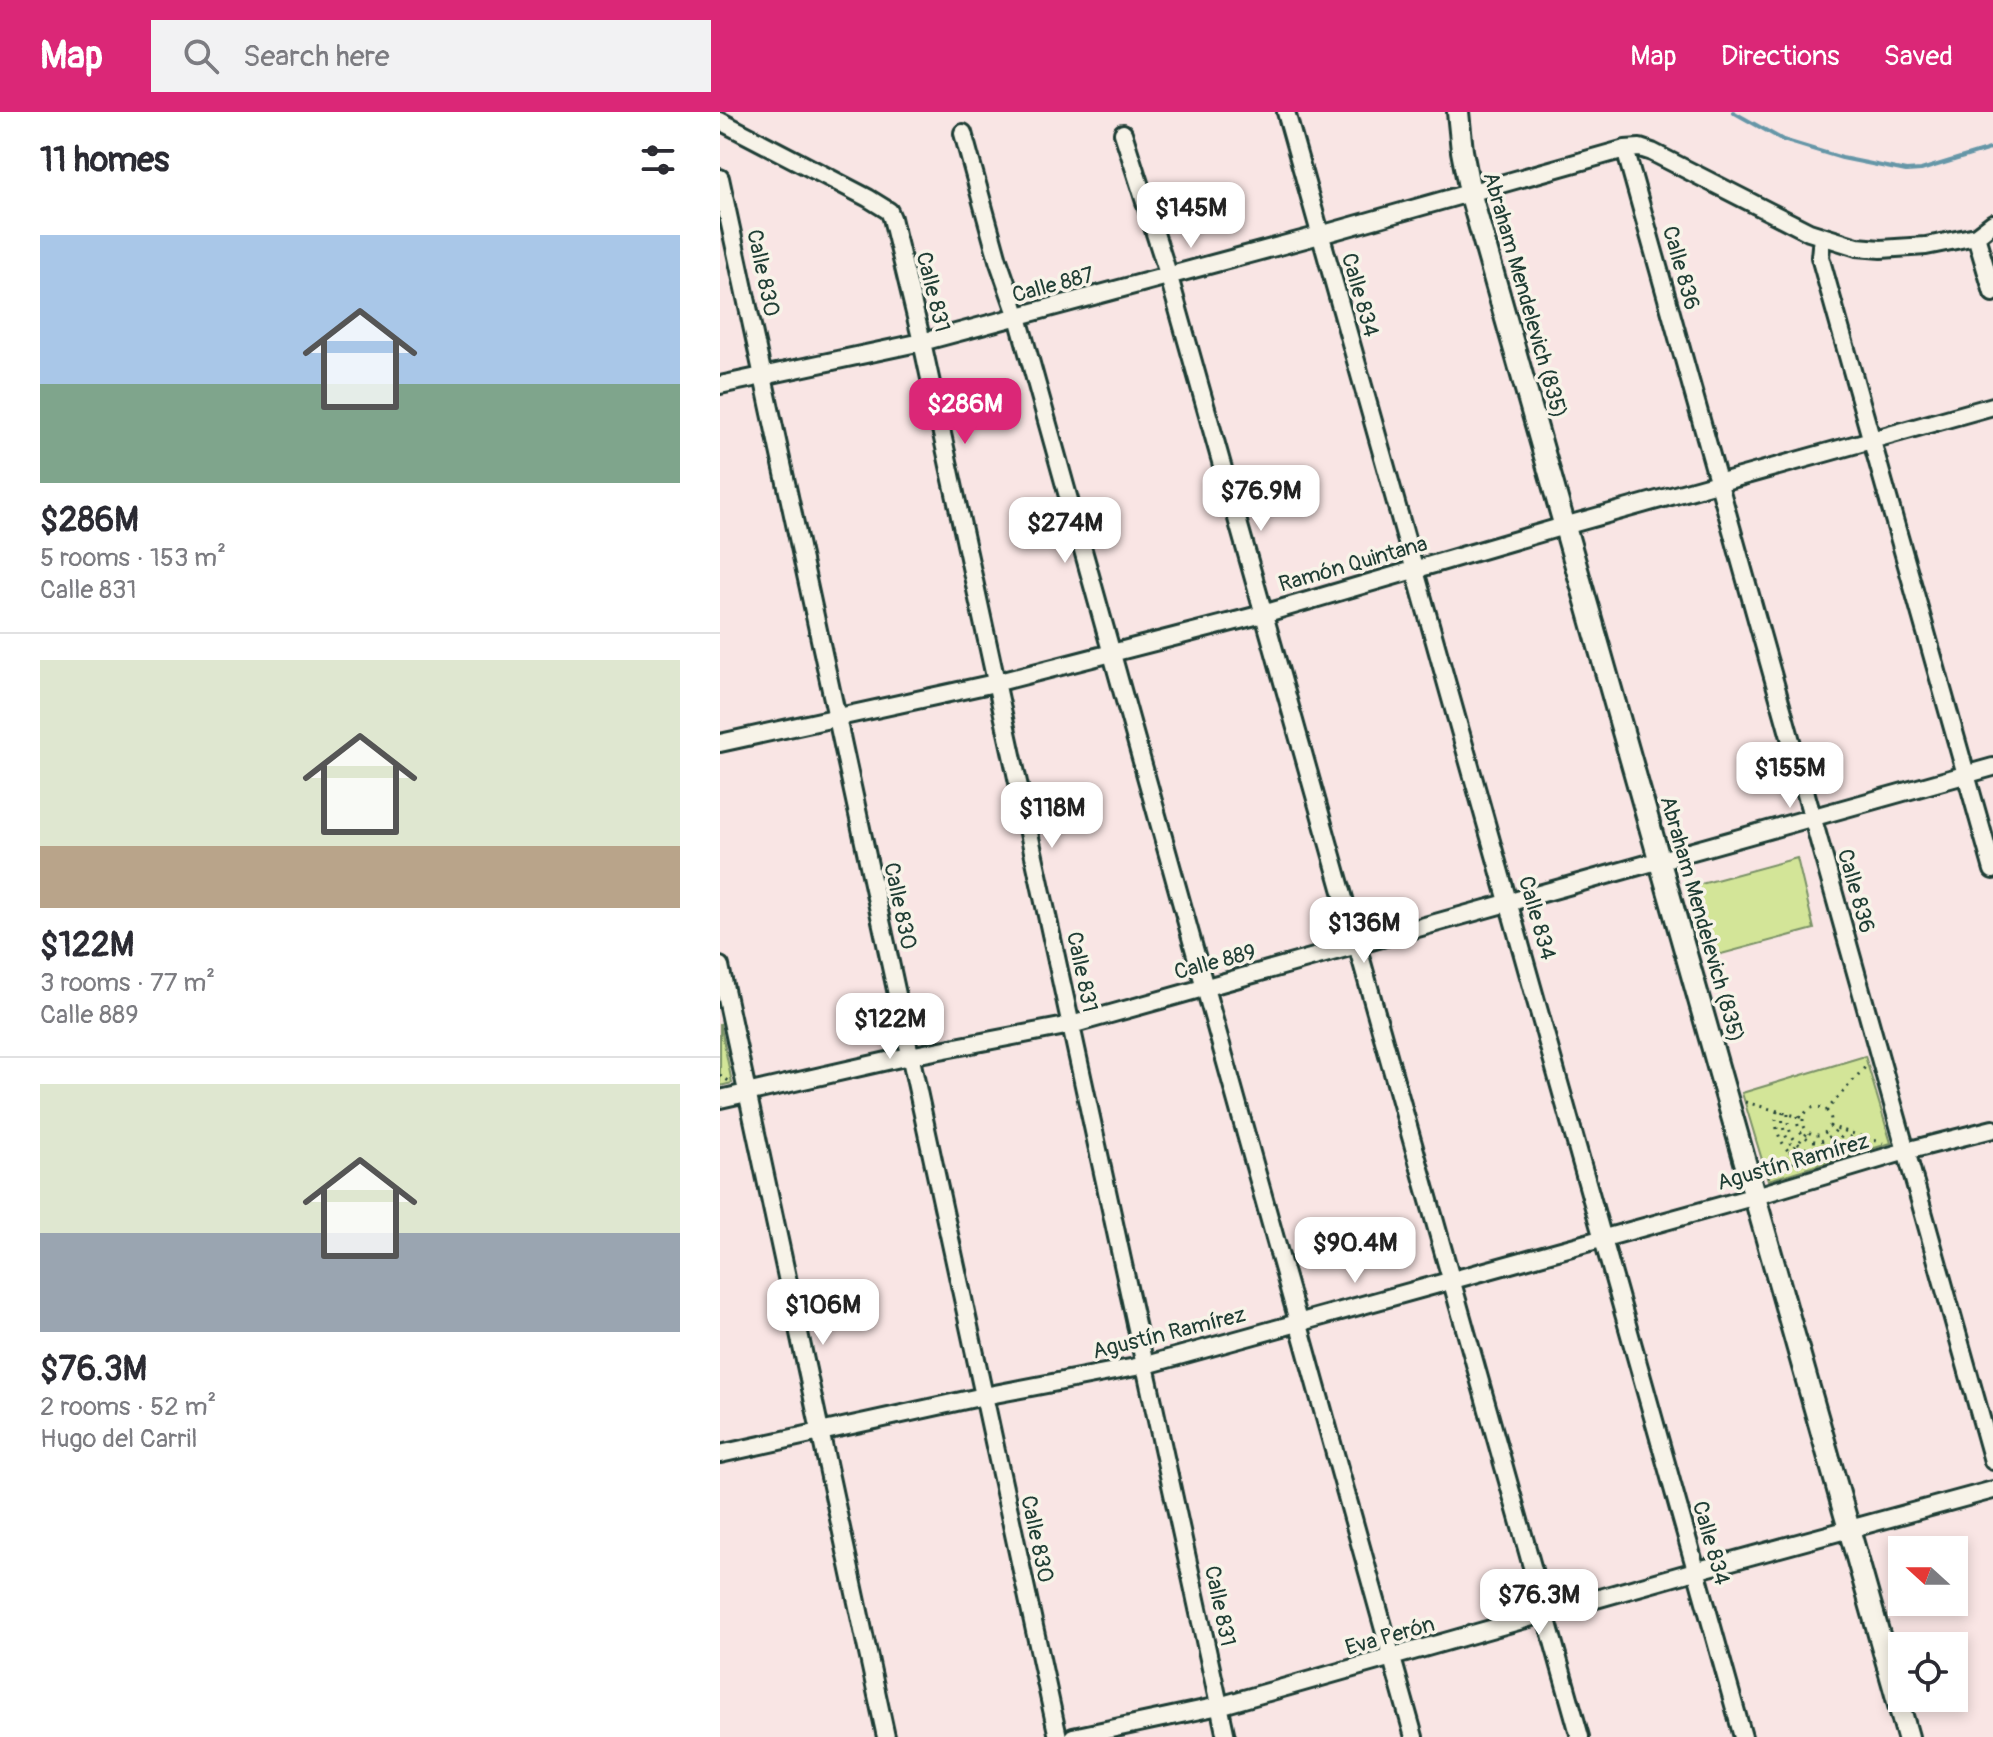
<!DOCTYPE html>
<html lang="en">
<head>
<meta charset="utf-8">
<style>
	body { margin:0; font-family:Pangolin,sans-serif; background:#f2f2f3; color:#2b2b33; height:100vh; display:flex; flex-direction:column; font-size:30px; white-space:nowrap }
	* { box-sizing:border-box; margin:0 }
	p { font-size:26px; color:#7c7c81 }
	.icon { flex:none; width:44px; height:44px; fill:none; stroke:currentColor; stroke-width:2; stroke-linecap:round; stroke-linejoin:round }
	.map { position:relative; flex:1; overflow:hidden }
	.drawer { display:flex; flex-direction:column; background:#fff; width:720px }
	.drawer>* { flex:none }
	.needle { width:52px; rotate:291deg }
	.controls { position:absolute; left:1168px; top:1424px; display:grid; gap:16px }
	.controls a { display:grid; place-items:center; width:80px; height:80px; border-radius:0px; background:#fff; box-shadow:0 4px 12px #0003; font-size:40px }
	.price { position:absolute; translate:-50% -68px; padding:0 18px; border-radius:16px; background:#fff; color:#222; font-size:26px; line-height:52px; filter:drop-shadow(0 2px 4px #0008) }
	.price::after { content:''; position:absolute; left:50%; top:48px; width:24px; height:18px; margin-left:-12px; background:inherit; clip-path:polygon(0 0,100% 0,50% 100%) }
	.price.active { background:#db2777; color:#fff }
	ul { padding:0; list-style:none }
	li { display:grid; align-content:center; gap:16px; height:424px; padding:0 40px }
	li+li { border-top:2px solid #e1e1e2 }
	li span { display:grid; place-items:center; height:248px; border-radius:0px; color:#555 }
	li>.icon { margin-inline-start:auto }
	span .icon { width:144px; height:144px; fill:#fffc; stroke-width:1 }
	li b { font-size:34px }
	h2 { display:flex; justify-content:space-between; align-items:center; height:96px; padding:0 40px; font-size:34px }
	header { display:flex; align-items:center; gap:48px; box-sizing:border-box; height:112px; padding:0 40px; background:#db2777; color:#fff }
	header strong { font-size:38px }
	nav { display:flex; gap:44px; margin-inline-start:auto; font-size:28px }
	.search { width:560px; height:72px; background:#f2f2f3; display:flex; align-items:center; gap:20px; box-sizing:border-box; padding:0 28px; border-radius:0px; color:#7c7c81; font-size:30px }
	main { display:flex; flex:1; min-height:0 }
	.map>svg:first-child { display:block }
	.green { fill:#d3e598; stroke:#799166; stroke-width:2 }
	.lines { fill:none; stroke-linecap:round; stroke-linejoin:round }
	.stream { stroke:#6596a7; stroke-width:4 }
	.minor-casing { stroke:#1f3d34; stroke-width:22 }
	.tertiary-casing { stroke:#1f3d34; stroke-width:26 }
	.path { stroke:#1f3d34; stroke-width:3; stroke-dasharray:2 6; stroke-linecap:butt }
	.minor { stroke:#f7f3e8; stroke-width:16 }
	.tertiary { stroke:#f7f3e8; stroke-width:20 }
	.labels { text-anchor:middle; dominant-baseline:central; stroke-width:7; stroke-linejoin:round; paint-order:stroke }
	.street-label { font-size:22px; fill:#1f3d34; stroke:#f7f3e8 }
</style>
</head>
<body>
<header>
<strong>Map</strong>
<div class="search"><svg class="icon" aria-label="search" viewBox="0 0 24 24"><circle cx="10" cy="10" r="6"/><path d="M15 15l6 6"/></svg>Search here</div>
<nav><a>Map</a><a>Directions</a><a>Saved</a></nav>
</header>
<main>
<section class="drawer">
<h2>11 homes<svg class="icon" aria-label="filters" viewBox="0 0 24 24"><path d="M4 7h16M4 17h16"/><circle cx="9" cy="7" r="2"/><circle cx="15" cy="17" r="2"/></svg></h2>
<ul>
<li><span style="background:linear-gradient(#a9c7e8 60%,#7fa58c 0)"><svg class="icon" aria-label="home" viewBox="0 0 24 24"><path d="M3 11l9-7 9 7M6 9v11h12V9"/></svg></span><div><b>$286M</b><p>5 rooms · 153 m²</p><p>Calle 831</p></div></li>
<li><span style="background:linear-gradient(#dfe7d0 75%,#b9a48a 0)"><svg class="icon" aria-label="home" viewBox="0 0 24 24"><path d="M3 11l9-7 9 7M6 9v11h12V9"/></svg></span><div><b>$122M</b><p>3 rooms · 77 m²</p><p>Calle 889</p></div></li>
<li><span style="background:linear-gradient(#dfe7d0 60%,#9aa5b1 0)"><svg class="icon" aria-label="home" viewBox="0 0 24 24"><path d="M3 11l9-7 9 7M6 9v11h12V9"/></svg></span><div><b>$76.3M</b><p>2 rooms · 52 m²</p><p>Hugo del Carril</p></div></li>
</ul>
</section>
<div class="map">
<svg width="1273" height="1625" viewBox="0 0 1273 1625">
	<rect width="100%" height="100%" fill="#f9e5e4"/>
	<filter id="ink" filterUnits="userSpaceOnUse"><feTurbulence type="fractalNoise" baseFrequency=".0125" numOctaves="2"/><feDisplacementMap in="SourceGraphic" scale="16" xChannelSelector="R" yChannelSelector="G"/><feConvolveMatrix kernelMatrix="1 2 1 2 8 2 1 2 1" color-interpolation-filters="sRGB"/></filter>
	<g filter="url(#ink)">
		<path class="green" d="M1077 746 1094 817 990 845 970 775Z
			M0 911 12 971 0 974Z
			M1145 944 1171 1031 1048 1068 1022 981Z"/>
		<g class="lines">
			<path class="stream" d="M1013 0 1063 28 1122 46 1186 59 1201 58 1273 36"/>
			<g class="minor-casing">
				<path id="minor" d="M566 0 1023 1625
					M0 9 148 86 169 99 172 106 202 230 506 1625
					M243 21 278 148 298 205 694 1625
					M403 21 449 165 860 1625
					M905 37 1273 1349
					M0 66 338 1625
					M1102 124 1100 145 1273 758
					M1256 124 1273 181
					M0 273 202 230 600 123 905 37 920 36 932 40 1089 120 1137 135 1161 137 1206 134 1256 124 1273 111
					M0 631 275 571 543 502 844 414 1273 294
					M0 854 166 1625
					M0 987 189 944 351 913 1273 655
					M0 1342 264 1284 426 1253 1036 1084 1186 1039 1273 1017
					M353 1625 499 1594 975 1459 1273 1378"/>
			</g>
			<g class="tertiary-casing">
				<path id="tertiary" d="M738 0 742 39 750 80 1188 1625"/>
			</g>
			<path class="path" d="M0 963 10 970
				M1025 990 1083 1006
				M1083 1009a14 14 0 1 1 28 0a14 14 0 1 1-28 0Z
				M1057 999C1054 1016 1059 1028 1070 1041
				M1106 999 1146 954
				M1063 1000C1057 1046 1112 1063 1132 1021
				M1068 1002C1065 1040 1107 1053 1125 1019
				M1077 1004C1076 1030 1104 1039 1117 1016
				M1109 1014 1163 1031
				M1066 1045 1079 1055
				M1048 1065 1088 1020"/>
			<use href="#minor" class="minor"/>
			<use href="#tertiary" class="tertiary"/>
		</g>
	</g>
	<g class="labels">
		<g class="street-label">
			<text transform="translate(961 156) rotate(74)">Calle 836</text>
			<text transform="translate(43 161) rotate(78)">Calle 830</text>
			<text transform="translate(333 173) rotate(-15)">Calle 887</text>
			<text transform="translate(213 180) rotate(76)">Calle 831</text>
			<text transform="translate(640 183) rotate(74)">Calle 834</text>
			<text transform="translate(805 183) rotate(74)">Abraham Mendelevich (835)</text>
			<text transform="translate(633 452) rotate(-16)">Ramón Quintana</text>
			<text transform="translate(1136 779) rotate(74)">Calle 836</text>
			<text transform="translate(180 794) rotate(78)">Calle 830</text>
			<text transform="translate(817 806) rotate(74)">Calle 834</text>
			<text transform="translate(982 807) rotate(74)">Abraham Mendelevich (835)</text>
			<text transform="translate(495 850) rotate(-15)">Calle 889</text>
			<text transform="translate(362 860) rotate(78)">Calle 831</text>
			<text transform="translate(1073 1050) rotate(-16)">Agustín Ramírez</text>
			<text transform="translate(449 1221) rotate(-14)">Agustín Ramírez</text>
			<text transform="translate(317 1427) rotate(78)">Calle 830</text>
			<text transform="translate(991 1431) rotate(74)">Calle 834</text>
			<text transform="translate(500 1494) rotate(78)">Calle 831</text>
			<text transform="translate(670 1524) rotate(-16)">Eva Perón</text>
		</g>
	</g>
</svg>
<div class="controls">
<a><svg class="needle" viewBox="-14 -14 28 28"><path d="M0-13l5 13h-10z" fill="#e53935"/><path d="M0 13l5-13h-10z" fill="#7c7c81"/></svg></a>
<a><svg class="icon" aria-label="locate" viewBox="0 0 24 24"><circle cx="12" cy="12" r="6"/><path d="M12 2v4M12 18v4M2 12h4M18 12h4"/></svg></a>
</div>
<b class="price" style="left:471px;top:138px">$145M</b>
<b class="price active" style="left:245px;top:334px">$286M</b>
<b class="price" style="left:541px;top:421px">$76.9M</b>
<b class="price" style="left:345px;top:453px">$274M</b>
<b class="price" style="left:1070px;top:698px">$155M</b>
<b class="price" style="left:332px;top:738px">$118M</b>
<b class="price" style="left:644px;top:853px">$136M</b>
<b class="price" style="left:170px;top:949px">$122M</b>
<b class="price" style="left:635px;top:1173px">$90.4M</b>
<b class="price" style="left:103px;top:1235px">$106M</b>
<b class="price" style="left:819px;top:1525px">$76.3M</b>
</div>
</main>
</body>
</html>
